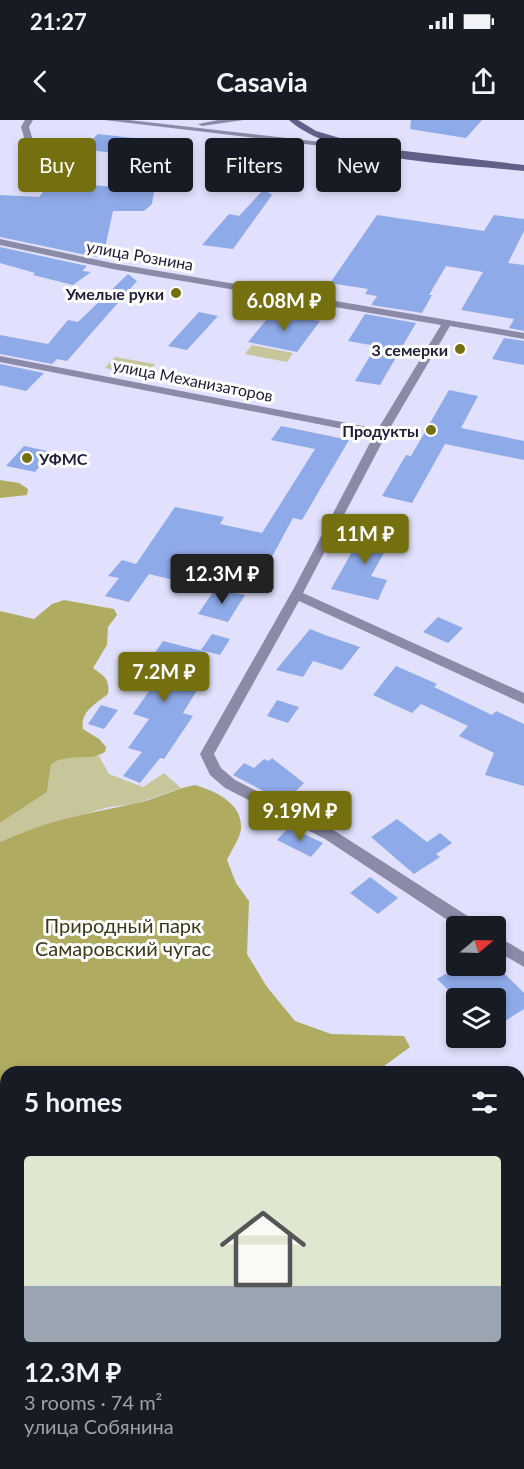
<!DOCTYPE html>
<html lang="en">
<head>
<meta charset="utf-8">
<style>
	body { margin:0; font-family:Lato,sans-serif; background:#20242c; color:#f1f3f6; height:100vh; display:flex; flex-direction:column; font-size:22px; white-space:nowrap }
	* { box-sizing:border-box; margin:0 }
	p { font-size:20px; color:#9ea1a6 }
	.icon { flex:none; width:33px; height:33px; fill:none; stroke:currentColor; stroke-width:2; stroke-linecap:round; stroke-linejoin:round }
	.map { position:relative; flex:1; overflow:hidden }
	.drawer { position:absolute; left:0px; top:946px; width:525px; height:404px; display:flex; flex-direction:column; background:#171b24; border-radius:18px 18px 0 0; box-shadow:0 3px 9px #0003 }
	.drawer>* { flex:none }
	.hud { position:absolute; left:18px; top:18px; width:489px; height:54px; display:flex; gap:12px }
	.needle { width:39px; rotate:71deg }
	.controls { position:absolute; left:446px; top:796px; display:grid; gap:12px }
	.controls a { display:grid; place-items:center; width:60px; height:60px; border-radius:6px; background:#171b24; box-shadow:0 3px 9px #0003; font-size:30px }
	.price { position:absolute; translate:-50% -51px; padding:0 14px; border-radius:6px; background:#746f0f; color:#fff; font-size:20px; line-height:39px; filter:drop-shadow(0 2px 3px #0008) }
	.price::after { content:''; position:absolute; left:50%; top:36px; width:18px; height:14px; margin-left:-9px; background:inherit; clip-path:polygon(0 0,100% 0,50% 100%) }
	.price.on { background:#222; color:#fff }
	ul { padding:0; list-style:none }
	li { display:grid; align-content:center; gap:12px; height:318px; padding:0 24px }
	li+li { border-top:2px solid #363941 }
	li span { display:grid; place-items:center; height:186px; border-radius:6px; color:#555 }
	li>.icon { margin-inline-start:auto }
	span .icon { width:108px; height:108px; fill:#fffc; stroke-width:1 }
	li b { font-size:26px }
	h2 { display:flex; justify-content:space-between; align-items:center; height:72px; padding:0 24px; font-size:26px }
	.chip { padding:0 21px; border-radius:6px; background:#171b24; box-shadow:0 3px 9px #0003; font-size:21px; line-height:54px }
	.chip.on { background:#746f0f; color:#fff }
	.status { display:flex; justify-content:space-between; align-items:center; height:42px; padding:0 30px; background:#171b24; direction:ltr }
	.status svg { height:16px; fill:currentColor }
	header { display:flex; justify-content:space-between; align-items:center; height:78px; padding:0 24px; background:#171b24; font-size:27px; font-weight:700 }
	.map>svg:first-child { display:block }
	.green { fill:#c7c69a }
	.forest { fill:#afab61 }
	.building { fill:#8faae9 }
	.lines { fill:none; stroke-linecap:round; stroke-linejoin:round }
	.minor { fill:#8b8aa7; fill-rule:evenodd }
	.secondary { fill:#615f88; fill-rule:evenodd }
	.poi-dot { fill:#746f0f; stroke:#fff; stroke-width:2 }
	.labels { text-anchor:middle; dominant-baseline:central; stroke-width:6; stroke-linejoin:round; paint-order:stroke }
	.far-street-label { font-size:16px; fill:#222039; stroke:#fff }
	.far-poi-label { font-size:16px; font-weight:bold; fill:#222039; stroke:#fff; text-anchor:end }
	.park-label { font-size:20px; fill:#3b3918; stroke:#fff }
</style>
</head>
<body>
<div class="status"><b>21:27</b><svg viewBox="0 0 49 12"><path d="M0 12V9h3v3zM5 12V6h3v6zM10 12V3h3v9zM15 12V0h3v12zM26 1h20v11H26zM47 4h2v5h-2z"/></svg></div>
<header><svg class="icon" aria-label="back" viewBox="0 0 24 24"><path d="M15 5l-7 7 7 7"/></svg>Casavia<svg class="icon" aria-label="share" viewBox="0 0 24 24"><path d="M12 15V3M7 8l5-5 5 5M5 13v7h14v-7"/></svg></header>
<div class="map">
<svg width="524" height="1349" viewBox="0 0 524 1349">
	<rect width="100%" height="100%" fill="#e1e1fd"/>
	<path class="green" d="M252 225 293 233 287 242 245 234Z
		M115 237 155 244 145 256 105 248Z
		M67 636H99L109 654 143 667 164 653 181 668 135 684 109 687 20 713 0 722V703L47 672 51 645Z"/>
	<path class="forest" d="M0 360 19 363 28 369 27 375 0 378Z
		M64 480 114 489 117 495 108 507 107 525 93 548C104 556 110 559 108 574 96 584 80 591 83 609L99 619 106 627 105 632C88 643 69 631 51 645L47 672 0 703V491L34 499 52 484Z
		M195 665C215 671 243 683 241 709 240 718 231 731 227 740L236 763 249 781 247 834 267 867 295 901 331 914 404 916 410 927 376 952H6V1329L3 1325 0 1327V722C42 702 88 693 133 684 154 680 174 669 195 665Z"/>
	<path class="building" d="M411 0H482L466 18 410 9Z
		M98 14 143 19 128 35 82 29Z
		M52 61 154 71 152 84 144 91H113L105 128 96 137 0 117V75L39 77Z
		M264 69 272 75 233 129 202 125 229 94 239 96Z
		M377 95 484 111 494 95 524 99V111L508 143 524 145V211L509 208 514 199 461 190 483 152 446 146 429 175H432L422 193 371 185 377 176 365 174 368 169 330 163Z
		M0 127 87 146 82 151 91 152 73 165 33 155 35 153 0 143Z
		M128 154 137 161 67 241 57 239 52 244 0 234V215L48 224 68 200 78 202Z
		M199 192 218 196 187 230 168 226Z
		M273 192 320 201 297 232 248 222Z
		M365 194 416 203 380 265 355 261 376 226 348 221Z
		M504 218 524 221V245L492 239Z
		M0 244 44 253 26 271 0 265Z
		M449 270 478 276 461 308 524 321V340L445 324 412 383 382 376 406 335 411 336Z
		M281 306 349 320 302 400 293 398 268 444 237 438 219 465 185 456 181 462 149 454 129 482 105 476 119 458 108 456 122 440 136 444 175 387 224 397 220 404 262 413 315 329 271 320Z
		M24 326 52 332 35 352 6 346Z
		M366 407 395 413 371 456 387 460 378 480 331 469Z
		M215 469 245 475 228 502 198 494Z
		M438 497 463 508 448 523 423 512Z
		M310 509 325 515 360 527 342 550 313 541 303 557 276 550Z
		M212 514 230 519 220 535 201 530Z
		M163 521 206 532 199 555 205 557 183 593 193 596 164 639 160 638 140 663 123 656 142 632 128 628 149 599 133 594 152 567 128 561 141 541 148 543Z
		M396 546 437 564 434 567 492 595 496 591 524 604V666L485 655 494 633 459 616 468 606 421 584 412 593 373 575Z
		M277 580 299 587 288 603 267 596Z
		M101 585 118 590 104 609 88 604Z
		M272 638 304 663 285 682 233 655 244 643 254 648 264 639 269 641Z
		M397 699 427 722 440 713 452 723 436 734 440 737 414 754 371 717Z
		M289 707 323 723 311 737 277 720Z
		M370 757 398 778 378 794 350 773Z
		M459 846H497L524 873V889L495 907V879H457L437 859Z"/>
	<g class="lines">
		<path class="minor" d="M25 0H33L29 7 34 24 30 26 26 24 21 7Z
			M104 0H129L364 27 368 29 364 31Z
			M218 0H244L202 6 198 4Z
			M0 119 112 143 524 213V219L450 206 387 313 303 473 524 573V584L299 481 214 634 221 648 235 660 335 711 477 802 479 807H458L325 719 225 668 210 655 200 634 294 468 374 315 0 242V236L378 309 441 205 112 149 0 125Z
			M495 815 524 832V847L495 830Z"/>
		<path class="secondary" d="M289 0H298L316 11 370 27 524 45V51C463 44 335 42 289 0Z"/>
	</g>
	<g class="poi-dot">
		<circle cx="176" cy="173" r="6"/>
		<circle cx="460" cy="229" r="6"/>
		<circle cx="431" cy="310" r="6"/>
		<circle cx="27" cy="338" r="6"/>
	</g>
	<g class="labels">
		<g class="far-street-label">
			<text transform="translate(140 135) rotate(10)">улица Рознина</text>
			<text transform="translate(193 260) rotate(11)">улица Механизаторов</text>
		</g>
		<g class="far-poi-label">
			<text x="164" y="173">Умелые руки</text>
			<text x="448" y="229">3 семерки</text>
			<text x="419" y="310">Продукты</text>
			<text x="39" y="338" text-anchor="start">УФМС</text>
		</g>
		<g class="park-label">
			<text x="123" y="805">Природный парк<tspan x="123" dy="23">Самаровский чугас</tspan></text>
		</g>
	</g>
</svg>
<div class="controls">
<a><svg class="needle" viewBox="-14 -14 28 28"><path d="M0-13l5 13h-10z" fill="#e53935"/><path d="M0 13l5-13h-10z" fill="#9ea1a6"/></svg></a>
<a><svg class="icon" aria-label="layers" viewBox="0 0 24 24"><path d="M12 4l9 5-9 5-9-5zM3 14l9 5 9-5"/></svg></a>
</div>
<b class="price" style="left:284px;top:212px">6.08M ₽</b>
<b class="price" style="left:365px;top:445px">11M ₽</b>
<b class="price on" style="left:222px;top:485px">12.3M ₽</b>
<b class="price" style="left:164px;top:583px">7.2M ₽</b>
<b class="price" style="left:300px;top:722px">9.19M ₽</b>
<div class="hud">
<a class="chip on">Buy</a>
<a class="chip">Rent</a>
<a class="chip">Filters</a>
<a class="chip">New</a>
</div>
<section class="drawer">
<h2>5 homes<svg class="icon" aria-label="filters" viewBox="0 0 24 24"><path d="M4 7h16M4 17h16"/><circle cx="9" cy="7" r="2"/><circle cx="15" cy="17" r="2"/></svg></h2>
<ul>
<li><span style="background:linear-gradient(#dfe7d0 70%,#9aa5b1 0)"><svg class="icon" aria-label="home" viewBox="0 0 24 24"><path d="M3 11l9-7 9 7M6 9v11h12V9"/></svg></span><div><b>12.3M ₽</b><p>3 rooms · 74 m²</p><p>улица Собянина</p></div></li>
</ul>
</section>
</div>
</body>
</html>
